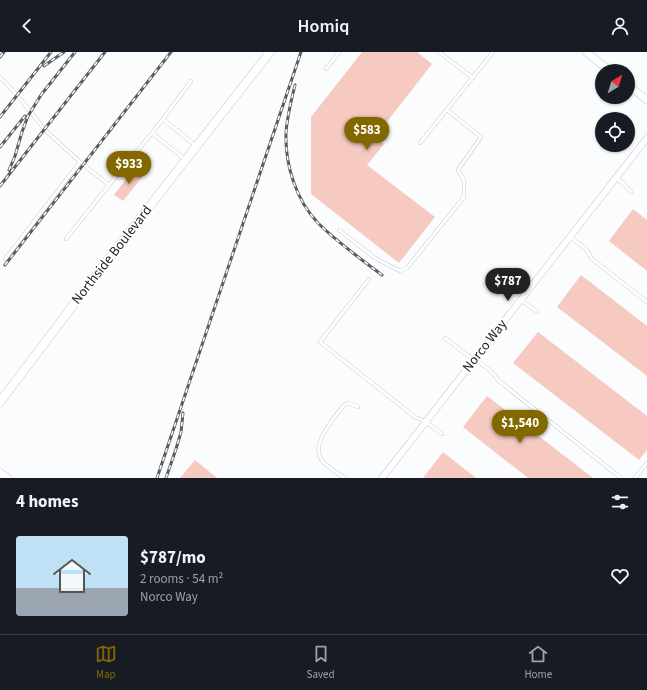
<!DOCTYPE html>
<html lang="en">
<head>
<meta charset="utf-8">
<style>
	body { margin:0; font-family:"Source Sans 3",sans-serif; background:#20242c; color:#f1f3f6; height:100vh; display:flex; flex-direction:column; font-size:15px; white-space:nowrap }
	* { box-sizing:border-box; margin:0 }
	p { font-size:13px; color:#9ea1a6 }
	.icon { flex:none; width:22px; height:22px; fill:none; stroke:currentColor; stroke-width:2; stroke-linecap:round; stroke-linejoin:round }
	.map { position:relative; height:426px; overflow:hidden }
	.drawer { display:flex; flex-direction:column; background:#171b24; flex:1 }
	.drawer>* { flex:none }
	.needle { width:26px; rotate:38deg }
	.tools { position:absolute; left:595px; top:12px; display:grid; gap:8px }
	.tools a { display:grid; place-items:center; width:40px; height:40px; border-radius:50%; background:#171b24; box-shadow:0 1px 3px #0004; font-size:20px }
	.price { position:absolute; translate:-50% -34px; padding:0 9px; border-radius:14px; background:#836800; color:#fff; font-size:13px; line-height:26px; filter:drop-shadow(0 1px 2px #0008) }
	.price::after { content:''; position:absolute; left:50%; top:24px; width:12px; height:9px; margin-left:-6px; background:inherit; clip-path:polygon(0 0,100% 0,50% 100%) }
	.price.selected { background:#222; color:#fff }
	ul { padding:0; list-style:none }
	li { display:flex; align-items:center; gap:12px; height:100px; padding:0 16px }
	li+li { border-top:1px solid #363941 }
	li span { display:grid; place-items:center; flex:none; width:112px; height:80px; border-radius:4px; color:#555 }
	li>.icon { margin-inline-start:auto }
	span .icon { width:48px; height:48px; fill:#fffc; stroke-width:1 }
	li b { font-size:17px }
	h2 { display:flex; justify-content:space-between; align-items:center; height:48px; padding:0 16px; font-size:17px }
	header { display:flex; justify-content:space-between; align-items:center; height:52px; padding:0 16px; background:#171b24; font-size:18px; font-weight:600 }
	.tab-bar { display:flex; justify-content:space-around; align-items:center; height:56px; border-top:1px solid #363941; background:#171b24; font-size:11px; color:#9ea1a6 }
	.tab-bar a { display:grid; justify-items:center; gap:2px }
	.tab-bar .selected { color:#836800 }
	.map>svg:first-child { display:block }
	.building { fill:#f6c9c1 }
	.lines { fill:none; stroke-linecap:round; stroke-linejoin:round }
	.service-casing { stroke:#c2cad1; stroke-width:4 }
	.minor-casing { stroke:#c2cad1; stroke-width:7 }
	.tertiary-casing { stroke:#c2cad1; stroke-width:8 }
	.secondary-casing { stroke:#c2cad1; stroke-width:9 }
	.service { stroke:#fff; stroke-width:3 }
	.minor { stroke:#fff; stroke-width:6 }
	.tertiary { stroke:#fff; stroke-width:7 }
	.secondary { stroke:#fff; stroke-width:8 }
	.rail-casing { stroke:#5a5c5f; stroke-width:3 }
	.rail { stroke:#fff; stroke-width:1.5; stroke-dasharray:4.5; stroke-linecap:butt }
	.labels { text-anchor:middle; dominant-baseline:central; stroke-width:3.5; stroke-linejoin:round; paint-order:stroke }
	.street-label { font-size:14px; fill:#202326; stroke:#fff }
</style>
</head>
<body>
<header><svg class="icon" aria-label="back" viewBox="0 0 24 24"><path d="M15 5l-7 7 7 7"/></svg>Homiq<svg class="icon" aria-label="person" viewBox="0 0 24 24"><circle cx="12" cy="8" r="4"/><path d="M4 21q1-7 8-7t8 7"/></svg></header>
<div class="map">
<svg width="647" height="426" viewBox="0 0 647 426">
	<rect width="100%" height="100%" fill="#fafcfd"/>
	<path class="building" d="M362 0H417L432 12 375 85 384 92 367 113 435 165 399 211 311 142V65Z
		M134 117 143 124 123 149 114 143Z
		M633 157 647 168V219L609 189Z
		M581 223 647 274V324L557 255Z
		M538 280 647 364V398L639 408 513 311Z
		M487 344 593 426H528L463 375Z
		M443 400 476 426H423Z
		M195 408 217 426H180Z"/>
	<g class="lines">
		<g class="service-casing">
			<path id="service" d="M439 0 473 26
				M326 17 339 0
				M0 25 17 43 45 78 80 110
				M163 67 191 29
				M152 81 163 67 195 93
				M420 91 493 0
				M616 126 624 132 631 140
				M339 178 375 206 400 219 407 216 464 145V128L458 118 481 85 447 58
				M570 185 586 197 592 207 647 250
				M66 187 109 133 152 81 186 108
				M5 207 80 110 109 133
				M369 227 320 290 415 365 426 370 442 382
				M521 248 537 260
				M445 286 467 303 475 307 491 319 499 329 621 426
				M345 426C339 422 324 413 321 407 311 391 335 365 344 353L348 351 358 355
				M635 426 647 411"/>
		</g>
		<g class="minor-casing">
			<path id="minor" d="M382 426 647 86"/>
		</g>
		<g class="tertiary-casing">
			<path id="tertiary" d="M586 0 610 19
				M628 33 647 48"/>
		</g>
		<g class="secondary-casing">
			<path id="secondary" d="M0 350 99 219 270 0
				M0 421 7 426"/>
		</g>
		<use href="#service" class="service"/>
		<use href="#minor" class="minor"/>
		<use href="#tertiary" class="tertiary"/>
		<use href="#secondary" class="secondary"/>
		<g class="rail-casing">
			<path id="rail" d="M0 5 4 0
				M44 14 64 0
				M295 33C291 49 287 65 286 81 285 113 296 148 318 171 338 191 361 207 382 223
				M0 65 51 0
				M0 95 25 64
				M9 118 15 104 22 80 28 64 41 43 75 0
				M0 134 105 0
				M5 213 171 0
				M157 426 301 0
				M166 426 176 397 181 380 183 361"/>
		</g>
		<use href="#rail" class="rail"/>
	</g>
	<g class="labels">
		<g class="street-label">
			<text transform="translate(112 203) rotate(-52)">Northside Boulevard</text>
			<text transform="translate(485 294) rotate(-52)">Norco Way</text>
		</g>
	</g>
</svg>
<div class="tools">
<a><svg class="needle" viewBox="-14 -14 28 28"><path d="M0-13l5 13h-10z" fill="#e53935"/><path d="M0 13l5-13h-10z" fill="#9ea1a6"/></svg></a>
<a><svg class="icon" aria-label="locate" viewBox="0 0 24 24"><circle cx="12" cy="12" r="6"/><path d="M12 2v4M12 18v4M2 12h4M18 12h4"/></svg></a>
</div>
<b class="price" style="left:367px;top:99px">$583</b>
<b class="price" style="left:129px;top:133px">$933</b>
<b class="price selected" style="left:508px;top:250px">$787</b>
<b class="price" style="left:520px;top:392px">$1,540</b>
</div>
<section class="drawer">
<h2>4 homes<svg class="icon" aria-label="filters" viewBox="0 0 24 24"><path d="M4 7h16M4 17h16"/><circle cx="9" cy="7" r="2"/><circle cx="15" cy="17" r="2"/></svg></h2>
<ul>
<li><span style="background:linear-gradient(#bfe0f5 65%,#9aa5b1 0)"><svg class="icon" aria-label="home" viewBox="0 0 24 24"><path d="M3 11l9-7 9 7M6 9v11h12V9"/></svg></span><div><b>$787/mo</b><p>2 rooms · 54 m²</p><p>Norco Way</p></div><svg class="icon" aria-label="heart" viewBox="0 0 24 24"><path d="M12 20l-8-8c-3-5 5-10 8-4 3-6 11-1 8 4z"/></svg></li>
</ul>
</section>
<nav class="tab-bar">
<a class="selected"><svg class="icon" aria-label="map" viewBox="0 0 24 24"><path d="M3 6l6-2 6 2 6-2v14l-6 2-6-2-6 2zM9 4v14M15 6v14"/></svg>Map</a>
<a><svg class="icon" aria-label="saved" viewBox="0 0 24 24"><path d="M7 4h10v16l-5-4-5 4z"/></svg>Saved</a>
<a><svg class="icon" aria-label="home" viewBox="0 0 24 24"><path d="M3 11l9-7 9 7M6 9v11h12V9"/></svg>Home</a>
</nav>
</body>
</html>
